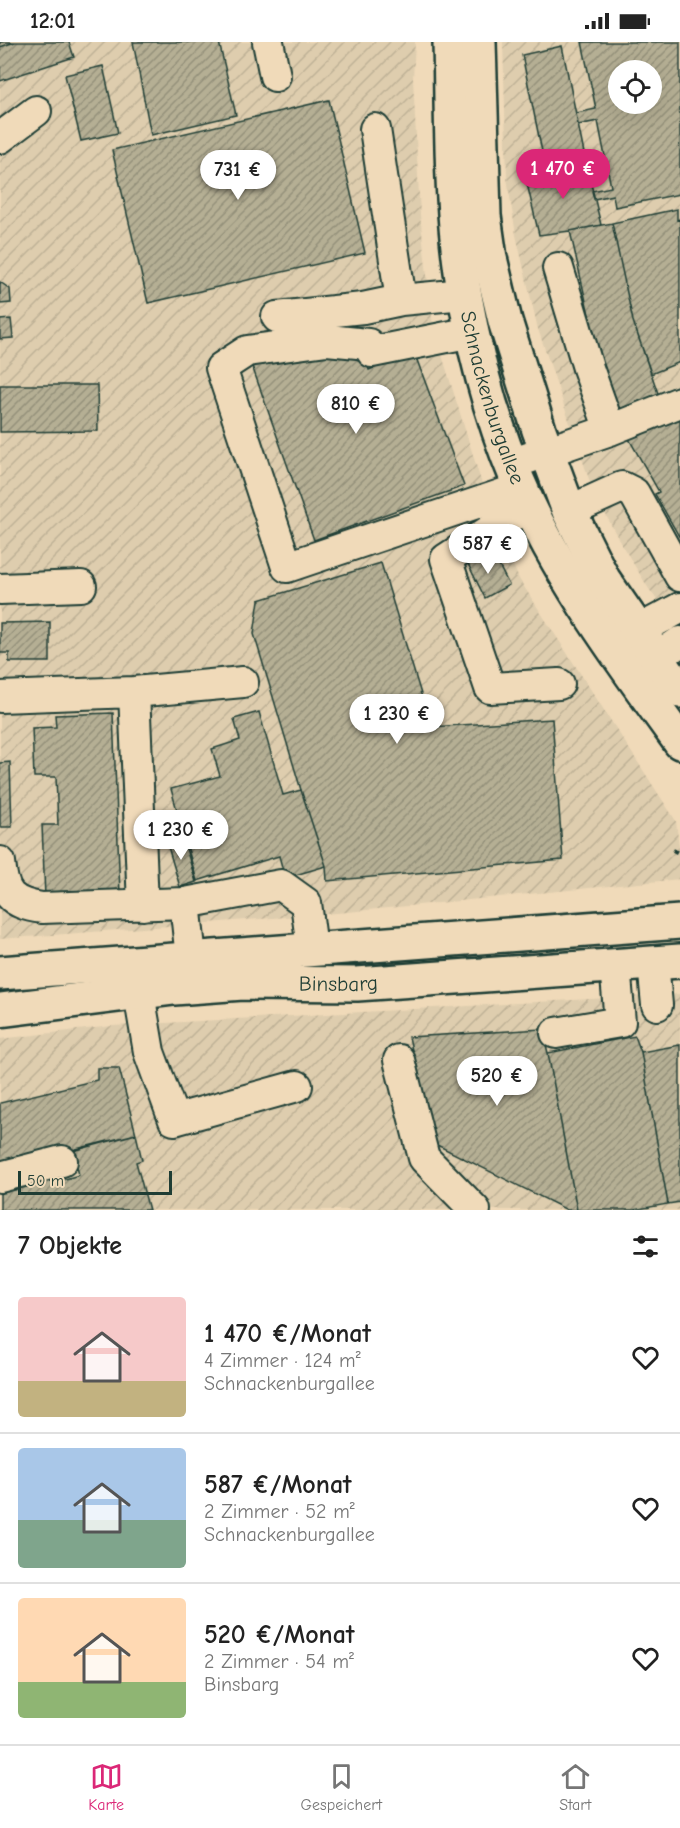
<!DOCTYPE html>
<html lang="de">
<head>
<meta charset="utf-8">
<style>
	body { margin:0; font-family:"Comic Neue",sans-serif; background:#f6f6f6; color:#222; height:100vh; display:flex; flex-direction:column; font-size:22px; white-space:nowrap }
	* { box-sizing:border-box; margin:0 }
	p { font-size:20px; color:#767676 }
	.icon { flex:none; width:33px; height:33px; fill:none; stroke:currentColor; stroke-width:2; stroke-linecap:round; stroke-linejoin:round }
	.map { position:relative; height:1168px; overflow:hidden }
	.drawer { display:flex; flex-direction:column; background:#fff; flex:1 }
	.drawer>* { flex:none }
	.tools { position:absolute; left:608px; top:18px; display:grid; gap:12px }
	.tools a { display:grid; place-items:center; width:54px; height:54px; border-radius:50%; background:#fff; box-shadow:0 6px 24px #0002; font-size:30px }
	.scale { position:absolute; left:18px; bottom:15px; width:154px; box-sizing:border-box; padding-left:6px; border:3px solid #1f3d34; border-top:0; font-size:16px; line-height:21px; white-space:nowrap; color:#1f3d34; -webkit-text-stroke:4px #f0dab9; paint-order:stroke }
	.price { position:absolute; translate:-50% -51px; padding:0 14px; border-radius:21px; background:#fff; color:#222; font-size:20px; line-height:39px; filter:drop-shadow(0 2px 3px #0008) }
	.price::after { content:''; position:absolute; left:50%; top:36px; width:18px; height:14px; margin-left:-9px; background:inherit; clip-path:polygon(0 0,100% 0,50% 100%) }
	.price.active { background:#db2777; color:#fff }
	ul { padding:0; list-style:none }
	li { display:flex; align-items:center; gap:18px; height:150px; padding:0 18px }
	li+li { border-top:2px solid #e0e0e0 }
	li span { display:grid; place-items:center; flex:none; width:168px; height:120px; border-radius:6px; color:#555 }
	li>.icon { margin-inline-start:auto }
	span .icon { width:72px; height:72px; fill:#fffc; stroke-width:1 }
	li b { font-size:26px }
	h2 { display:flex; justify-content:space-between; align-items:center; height:72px; padding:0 18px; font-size:26px }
	.status { display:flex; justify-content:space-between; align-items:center; height:42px; padding:0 30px; background:#fff; direction:ltr }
	.status svg { height:16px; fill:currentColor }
	.menu { display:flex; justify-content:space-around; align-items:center; height:84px; border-top:2px solid #e0e0e0; background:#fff; font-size:16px; color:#767676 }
	.menu a { display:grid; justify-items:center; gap:3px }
	.menu .active { color:#db2777 }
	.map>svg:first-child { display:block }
	.industrial { fill:url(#industrial-furrows); fill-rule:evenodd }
	.grass { fill:url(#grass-dots); stroke:#767f6c; stroke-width:1.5 }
	.building { fill:url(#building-hatch); stroke:#1f3d34; stroke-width:1.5; fill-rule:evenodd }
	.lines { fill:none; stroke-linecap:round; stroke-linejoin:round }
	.minor-casing { stroke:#1f3d34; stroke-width:34 }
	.major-casing { stroke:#1f3d34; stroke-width:38 }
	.path { stroke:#1f3d34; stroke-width:4; stroke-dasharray:4.5 4.5; stroke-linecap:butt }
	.minor { stroke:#f0dab9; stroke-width:30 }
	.major { stroke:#f0dab9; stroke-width:33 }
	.labels { text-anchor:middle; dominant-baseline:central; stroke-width:5; stroke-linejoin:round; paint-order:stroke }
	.street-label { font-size:21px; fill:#1f3d34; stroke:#f0dab9 }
</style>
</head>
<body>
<div class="status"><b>12:01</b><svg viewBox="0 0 49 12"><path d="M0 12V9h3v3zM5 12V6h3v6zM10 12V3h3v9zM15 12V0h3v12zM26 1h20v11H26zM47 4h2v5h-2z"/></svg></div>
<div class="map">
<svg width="680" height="1168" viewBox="0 0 680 1168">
	<defs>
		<pattern id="industrial-furrows" width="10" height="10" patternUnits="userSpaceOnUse" patternTransform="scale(1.5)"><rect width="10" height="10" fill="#decdae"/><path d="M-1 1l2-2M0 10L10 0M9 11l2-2" fill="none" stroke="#beb196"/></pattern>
		<pattern id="grass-dots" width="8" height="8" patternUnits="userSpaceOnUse" patternTransform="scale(1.5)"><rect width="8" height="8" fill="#cec1a3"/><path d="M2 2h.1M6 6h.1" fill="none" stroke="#a79e86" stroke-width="1.8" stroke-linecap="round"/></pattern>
		<pattern id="building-hatch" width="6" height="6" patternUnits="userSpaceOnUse" patternTransform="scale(1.5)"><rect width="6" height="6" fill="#b5af94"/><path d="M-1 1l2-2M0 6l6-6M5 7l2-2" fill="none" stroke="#93907a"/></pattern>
	</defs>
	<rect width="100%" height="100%" fill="#f0dab9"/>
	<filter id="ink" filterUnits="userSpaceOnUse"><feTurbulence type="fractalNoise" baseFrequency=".0167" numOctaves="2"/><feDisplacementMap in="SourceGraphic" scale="12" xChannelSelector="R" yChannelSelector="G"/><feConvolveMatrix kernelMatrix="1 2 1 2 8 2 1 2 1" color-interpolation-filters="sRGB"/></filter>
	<g filter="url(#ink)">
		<path class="industrial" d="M0 0H415L413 36 420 173 433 284 490 468 519 537 676 779 680 813V837L337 871 0 897Z
			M503 0H680V589L649 547 620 500 592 446 538 287 516 193 507 136ZM618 28H651V62H618Z
			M680 952V1168H0V997L112 984Z"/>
		<path class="grass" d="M479 906 480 916 418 928 249 930Z"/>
		<path class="building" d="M0 0H15L0 5Z
			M15 0H69L74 15 0 39V5Z
			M133 0H219L236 73 151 93Z
			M582 0H680V152L615 165 613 153 594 157 592 149 611 145 598 79 578 83 576 71 596 67ZM618 28H651V62H618Z
			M562 4 586 121 546 129 522 13Z
			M103 24 118 91 81 99 65 33Z
			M329 58 365 211 148 261 112 108Z
			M586 121 601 183 570 189 539 193 525 133Z
			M677 167V178L680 177V320L651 332 633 279 612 181Z
			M612 181 633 279 661 360 621 372 595 299 570 189Z
			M0 240 10 247 11 261 0 262Z
			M11 277 13 296 0 297V278Z
			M361 304 369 328 414 310 464 444 314 498 252 324 309 305Z
			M0 343H97L98 389 0 390Z
			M680 373V496L655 452 659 450 628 395Z
			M492 510 509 543 485 556 468 522Z
			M381 521 431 685 552 677 563 818 327 839 326 824 301 748 254 592 259 558Z
			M50 580V620H9V611H0V581Z
			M259 670 283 753 301 748 326 824 285 836 279 814 197 839 171 747 220 734 212 707 240 698 234 677Z
			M113 671 120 852 45 855 42 783H58L56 735H34L32 686 56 685 55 673Z
			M10 720 12 785H0V721Z
			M182 793 196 840 180 845 166 798Z
			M542 987 548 1011 577 1168H567L433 1101 409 995Z
			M635 994 641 1010 668 1162 633 1168H577L548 1011Z
			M680 1003V1160L668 1162 641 1010Z
			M97 1026H119L136 1092 0 1126V1061L97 1038Z
			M136 1092 142 1118 136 1120 149 1168H0V1149L59 1127 62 1138 79 1133 73 1109Z"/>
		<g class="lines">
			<g class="minor-casing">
				<path id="minor" d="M268 0 275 34
					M375 87 401 258 464 252
					M0 96 36 69
					M558 226 588 326 610 388
					M277 275 363 266 401 258
					M472 290 372 310 368 302 327 298 247 309 221 326 287 525 521 446
					M511 422 610 388 680 360
					M529 463 446 517 490 646 559 642
					M569 469 622 445 634 451 680 534
					M0 547 81 544
					M637 589 680 566
					M656 616 680 600
					M134 650 143 863
					M0 655 134 650 243 640
					M0 820C3 852 10 861 42 866L185 861 281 843 306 861 312 906
					M185 861 191 916
					M653 921 657 963
					M154 930 140 950 142 969 149 1010 174 1078 297 1044
					M556 991 620 980 615 924
					M399 1018 424 1116 475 1168
					M0 1135 62 1119"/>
			</g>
			<g class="major-casing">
				<g id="major">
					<path id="s1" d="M450 0C452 83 450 173 465 254 477 325 498 397 528 462 568 547 625 624 680 700"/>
					<path d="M479 0 484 174 490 216 505 279 539 388 569 469 603 537 680 649"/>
					<path d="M0 931 680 880"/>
					<path id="s2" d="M0 968 174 946 243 941 357 942 680 919"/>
				</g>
			</g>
			<path class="path" d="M673 808 680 812"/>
			<use href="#minor" class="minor"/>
			<use href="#major" class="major"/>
		</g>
	</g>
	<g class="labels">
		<g class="street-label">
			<text stroke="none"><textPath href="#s1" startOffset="360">Schnackenburgallee</textPath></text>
			<text stroke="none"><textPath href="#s2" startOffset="340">Binsbarg</textPath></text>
		</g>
	</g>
</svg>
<div class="tools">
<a><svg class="icon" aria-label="locate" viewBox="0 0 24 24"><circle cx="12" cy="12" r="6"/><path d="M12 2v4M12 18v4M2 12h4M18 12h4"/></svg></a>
</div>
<div class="scale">50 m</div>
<b class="price active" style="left:563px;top:158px">1 470 €</b>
<b class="price" style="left:238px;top:159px">731 €</b>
<b class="price" style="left:356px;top:393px">810 €</b>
<b class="price" style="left:488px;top:533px">587 €</b>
<b class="price" style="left:397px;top:703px">1 230 €</b>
<b class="price" style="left:181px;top:819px">1 230 €</b>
<b class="price" style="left:497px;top:1065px">520 €</b>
</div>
<section class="drawer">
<h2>7 Objekte<svg class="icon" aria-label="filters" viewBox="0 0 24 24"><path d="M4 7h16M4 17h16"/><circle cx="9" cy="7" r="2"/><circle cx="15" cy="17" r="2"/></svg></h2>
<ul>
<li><span style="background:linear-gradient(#f6c9c9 70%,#c2b280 0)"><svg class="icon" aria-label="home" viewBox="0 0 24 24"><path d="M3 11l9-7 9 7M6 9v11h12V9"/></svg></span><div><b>1 470 €/Monat</b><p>4 Zimmer · 124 m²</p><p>Schnackenburgallee</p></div><svg class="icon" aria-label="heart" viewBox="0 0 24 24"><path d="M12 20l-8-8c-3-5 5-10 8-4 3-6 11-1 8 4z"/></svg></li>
<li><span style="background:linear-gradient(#a9c7e8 60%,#7fa58c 0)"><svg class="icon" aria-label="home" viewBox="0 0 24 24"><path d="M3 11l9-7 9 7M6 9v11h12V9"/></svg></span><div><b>587 €/Monat</b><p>2 Zimmer · 52 m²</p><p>Schnackenburgallee</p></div><svg class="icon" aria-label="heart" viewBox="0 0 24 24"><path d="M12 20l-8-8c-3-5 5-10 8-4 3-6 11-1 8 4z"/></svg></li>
<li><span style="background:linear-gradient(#ffd9b3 70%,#8fb573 0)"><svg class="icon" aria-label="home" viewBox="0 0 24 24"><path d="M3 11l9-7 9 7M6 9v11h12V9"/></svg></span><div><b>520 €/Monat</b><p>2 Zimmer · 54 m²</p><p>Binsbarg</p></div><svg class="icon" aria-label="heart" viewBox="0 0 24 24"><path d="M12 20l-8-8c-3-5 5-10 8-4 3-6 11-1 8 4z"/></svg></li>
</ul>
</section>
<nav class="menu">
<a class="active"><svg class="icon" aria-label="map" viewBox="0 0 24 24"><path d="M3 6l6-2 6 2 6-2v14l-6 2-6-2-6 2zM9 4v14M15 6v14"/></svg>Karte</a>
<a><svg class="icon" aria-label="saved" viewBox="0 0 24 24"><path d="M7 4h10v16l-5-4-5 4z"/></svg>Gespeichert</a>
<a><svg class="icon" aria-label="home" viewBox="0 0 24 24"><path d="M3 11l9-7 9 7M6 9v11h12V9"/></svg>Start</a>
</nav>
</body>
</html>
